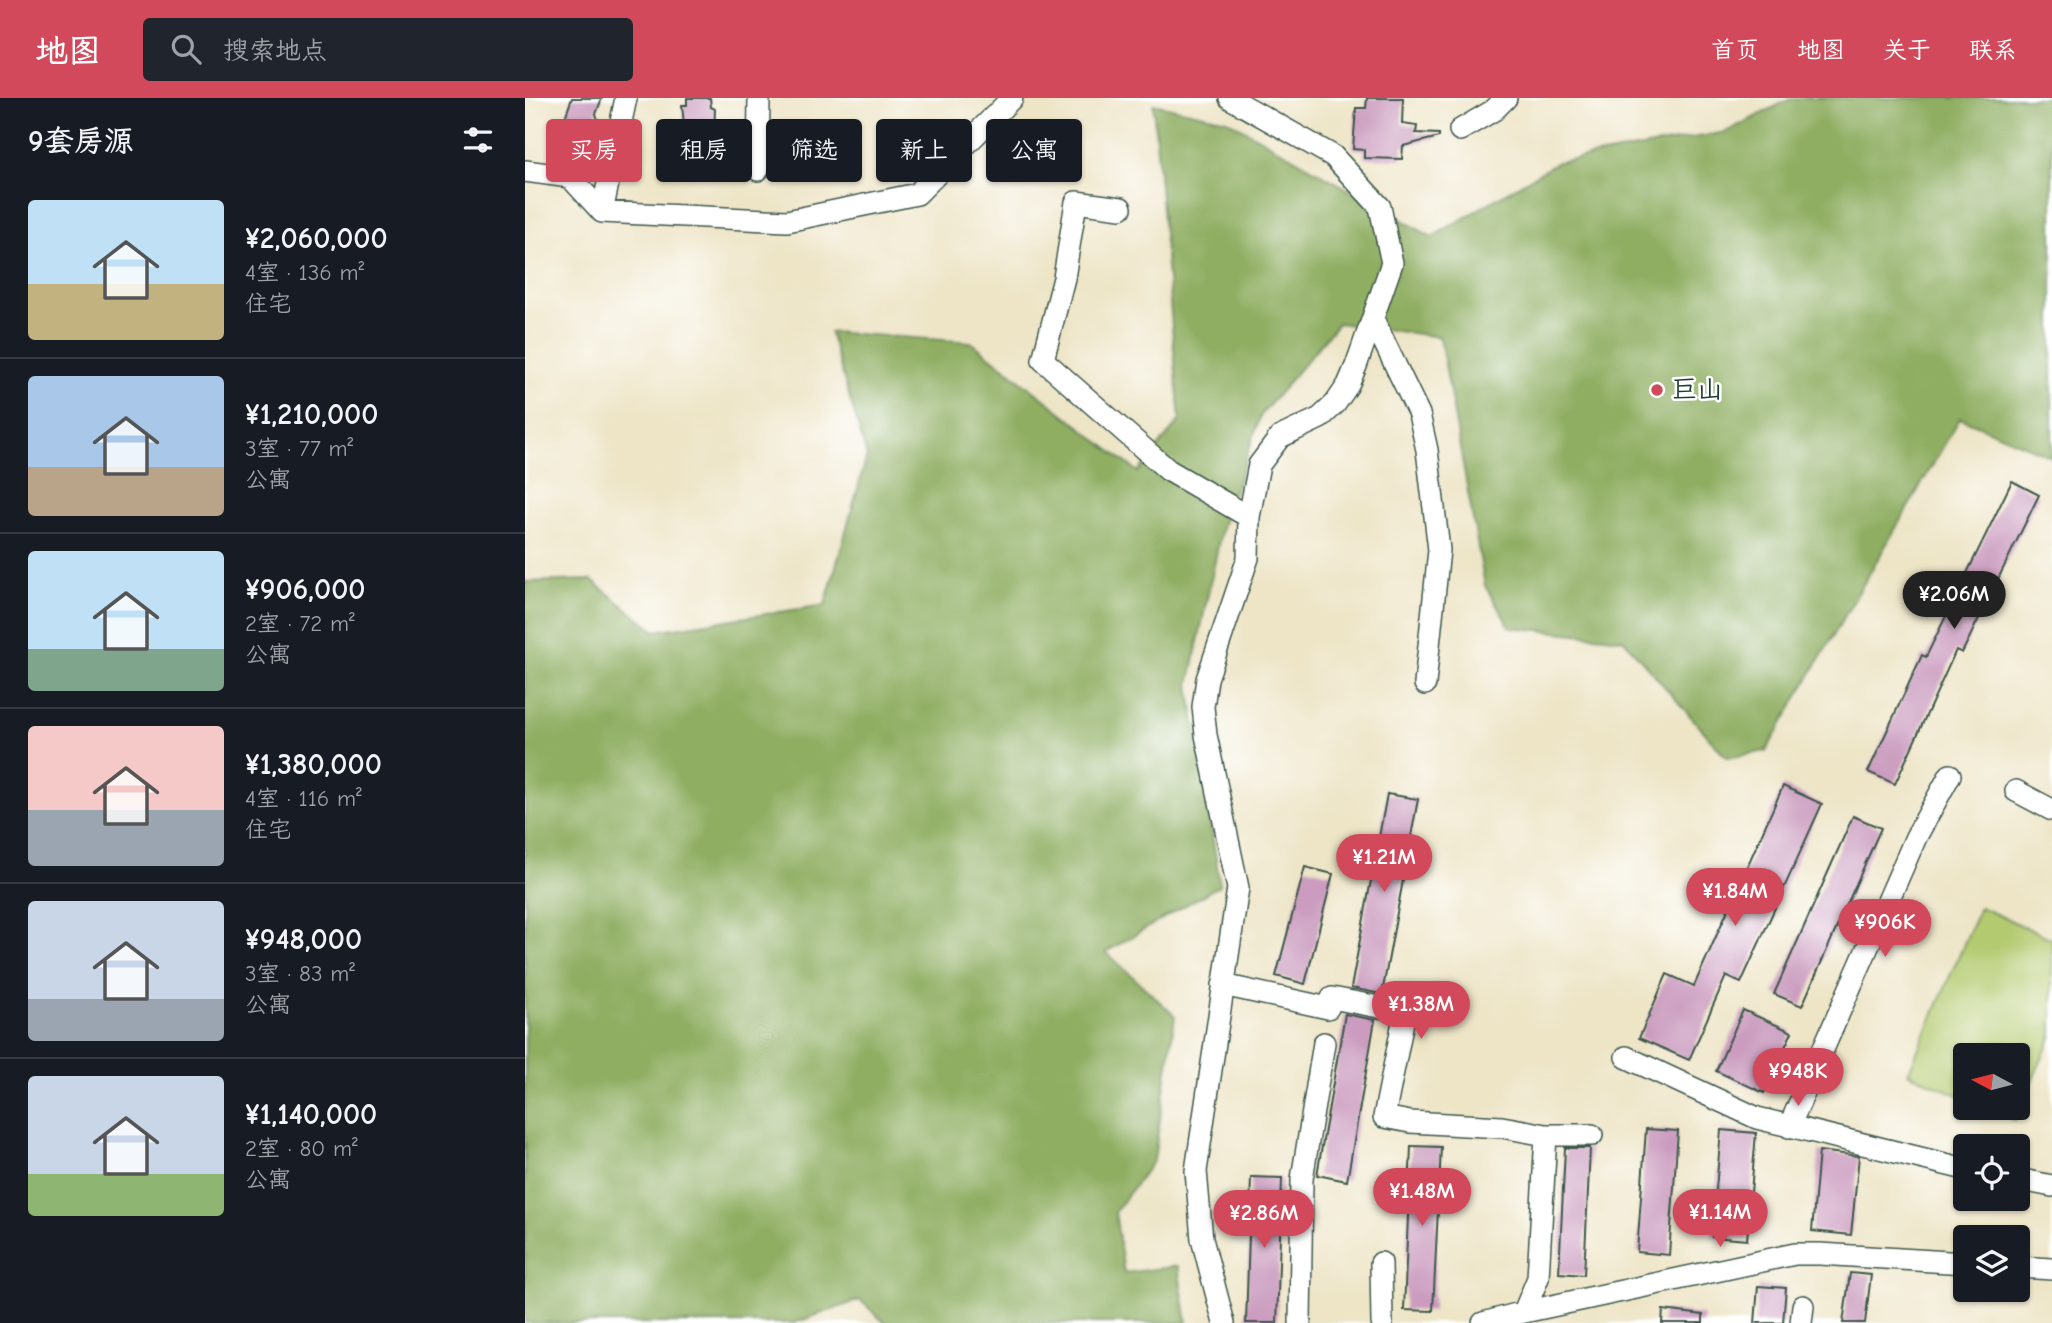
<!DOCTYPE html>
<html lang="zh">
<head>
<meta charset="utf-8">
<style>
	body { margin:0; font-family:"Comic Neue","LXGW WenKai TC",sans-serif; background:#20242c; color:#f1f3f6; height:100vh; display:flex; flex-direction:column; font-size:26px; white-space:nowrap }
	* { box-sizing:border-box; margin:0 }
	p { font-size:23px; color:#9ea1a6 }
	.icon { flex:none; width:38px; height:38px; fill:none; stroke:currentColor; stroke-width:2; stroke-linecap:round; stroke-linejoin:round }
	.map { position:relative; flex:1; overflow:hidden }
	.sheet { display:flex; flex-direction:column; background:#171b24; width:525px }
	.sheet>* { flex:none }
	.guide { position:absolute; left:21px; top:21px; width:665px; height:63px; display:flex; gap:14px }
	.needle { width:46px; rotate:277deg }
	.tools { position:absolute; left:1428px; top:945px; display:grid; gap:14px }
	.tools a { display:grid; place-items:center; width:77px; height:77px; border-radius:7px; background:#171b24; box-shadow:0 2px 5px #0004; font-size:35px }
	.price { position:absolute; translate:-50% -60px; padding:0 16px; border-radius:24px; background:#d1495b; color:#fff; font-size:23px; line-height:46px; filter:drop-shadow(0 2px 4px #0008) }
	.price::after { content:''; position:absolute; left:50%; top:42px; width:21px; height:16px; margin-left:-10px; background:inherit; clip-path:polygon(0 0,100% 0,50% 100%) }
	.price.current { background:#222; color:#fff }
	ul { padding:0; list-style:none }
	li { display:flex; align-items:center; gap:21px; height:175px; padding:0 28px }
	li+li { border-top:2px solid #363941 }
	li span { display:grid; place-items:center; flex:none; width:196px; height:140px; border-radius:7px; color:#555 }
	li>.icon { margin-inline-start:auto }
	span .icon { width:84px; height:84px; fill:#fffc; stroke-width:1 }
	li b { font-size:30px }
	h2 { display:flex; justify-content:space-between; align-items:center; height:84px; padding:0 28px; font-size:30px }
	.chip { padding:0 24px; border-radius:7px; background:#171b24; box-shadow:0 2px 5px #0004; font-size:24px; line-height:63px }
	.chip.current { background:#d1495b; color:#fff }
	header { display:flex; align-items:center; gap:42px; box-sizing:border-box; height:98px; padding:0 35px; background:#d1495b; color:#fff }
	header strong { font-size:33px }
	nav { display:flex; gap:38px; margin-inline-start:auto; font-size:24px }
	.search { width:490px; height:63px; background:#20242c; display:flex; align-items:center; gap:18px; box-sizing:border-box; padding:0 24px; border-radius:7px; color:#9ea1a6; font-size:26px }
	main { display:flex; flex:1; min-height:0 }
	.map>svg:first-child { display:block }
	.green { fill:#b4ca6f; stroke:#6a8452; stroke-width:2 }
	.forest { fill:#8fae62; stroke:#57764b; stroke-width:2 }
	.building { fill:#cb9cbf }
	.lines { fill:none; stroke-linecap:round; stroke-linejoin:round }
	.minor-casing { stroke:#3e564a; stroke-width:24 }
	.minor { stroke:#fff; stroke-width:21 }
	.poi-dot { fill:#d1495b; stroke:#fff; stroke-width:2.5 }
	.labels { text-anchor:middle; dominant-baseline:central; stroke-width:5; stroke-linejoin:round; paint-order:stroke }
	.poi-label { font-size:26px; fill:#1f3d34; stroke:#fff; text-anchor:start }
</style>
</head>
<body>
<header>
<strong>地图</strong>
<div class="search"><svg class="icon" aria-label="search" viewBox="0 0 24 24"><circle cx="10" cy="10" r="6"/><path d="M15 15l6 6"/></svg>搜索地点</div>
<nav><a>首页</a><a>地图</a><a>关于</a><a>联系</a></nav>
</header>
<main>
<section class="sheet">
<h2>9套房源<svg class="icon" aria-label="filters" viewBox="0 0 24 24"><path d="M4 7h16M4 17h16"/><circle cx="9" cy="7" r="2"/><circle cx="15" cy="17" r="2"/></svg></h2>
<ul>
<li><span style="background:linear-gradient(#bfe0f5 60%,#c2b280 0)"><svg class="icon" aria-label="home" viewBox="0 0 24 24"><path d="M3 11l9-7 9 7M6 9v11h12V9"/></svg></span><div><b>¥2,060,000</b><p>4室 · 136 m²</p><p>住宅</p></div></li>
<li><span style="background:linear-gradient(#a9c7e8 65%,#b9a48a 0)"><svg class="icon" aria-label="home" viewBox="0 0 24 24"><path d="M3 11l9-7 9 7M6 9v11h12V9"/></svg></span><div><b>¥1,210,000</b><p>3室 · 77 m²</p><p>公寓</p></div></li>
<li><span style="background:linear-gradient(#bfe0f5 70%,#7fa58c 0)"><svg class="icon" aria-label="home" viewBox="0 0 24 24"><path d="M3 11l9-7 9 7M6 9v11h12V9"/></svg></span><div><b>¥906,000</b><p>2室 · 72 m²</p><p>公寓</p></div></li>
<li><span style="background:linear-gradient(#f6c9c9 60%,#9aa5b1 0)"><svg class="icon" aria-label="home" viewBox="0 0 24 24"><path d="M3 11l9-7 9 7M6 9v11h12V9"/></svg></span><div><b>¥1,380,000</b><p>4室 · 116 m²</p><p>住宅</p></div></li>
<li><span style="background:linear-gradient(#c9d6e8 70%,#9aa5b1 0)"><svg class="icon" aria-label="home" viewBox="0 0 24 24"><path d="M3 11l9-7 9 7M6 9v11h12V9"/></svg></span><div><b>¥948,000</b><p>3室 · 83 m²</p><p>公寓</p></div></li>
<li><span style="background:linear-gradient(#c9d6e8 70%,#8fb573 0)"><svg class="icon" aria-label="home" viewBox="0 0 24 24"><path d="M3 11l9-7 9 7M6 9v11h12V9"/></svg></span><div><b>¥1,140,000</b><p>2室 · 80 m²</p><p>公寓</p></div></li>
</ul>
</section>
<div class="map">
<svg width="1527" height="1225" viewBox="0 0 1527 1225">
	<rect width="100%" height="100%" fill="#fff"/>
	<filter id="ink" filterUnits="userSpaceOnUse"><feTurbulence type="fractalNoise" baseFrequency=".0143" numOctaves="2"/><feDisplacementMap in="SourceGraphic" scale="14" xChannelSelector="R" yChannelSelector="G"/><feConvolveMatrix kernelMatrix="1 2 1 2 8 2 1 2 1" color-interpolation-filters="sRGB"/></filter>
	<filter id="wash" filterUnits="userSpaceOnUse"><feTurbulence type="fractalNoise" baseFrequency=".00686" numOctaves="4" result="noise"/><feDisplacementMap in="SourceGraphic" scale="28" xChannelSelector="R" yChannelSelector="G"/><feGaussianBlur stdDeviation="1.57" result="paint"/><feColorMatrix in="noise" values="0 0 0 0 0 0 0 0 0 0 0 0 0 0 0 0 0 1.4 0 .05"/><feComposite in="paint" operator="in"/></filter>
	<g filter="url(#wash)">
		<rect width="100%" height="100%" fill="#eee5c7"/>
		<path class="green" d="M1455 809 1527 841V938L1490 1022 1461 1010H1493V957H1440V1000L1383 975Z"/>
		<path class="forest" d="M1267 0H1527V359L1435 320 1241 653 1202 660 1098 541 985 529 960 488 915 239 813 225 736 317 697 429 664 587 695 787 581 854 650 918 629 1062 590 1114 599 1175 653 1168 662 1225H360L335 1202 269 1225H0V484L66 482 130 533 300 507 342 358 305 234 446 244 613 374 655 322 628 6 702 22 907 139 1033 64 1201 34Z"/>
		<g id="blocks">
			<path class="building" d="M47 0H77L71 16 77 34H46L41 17Z
				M162 0H185L186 9 190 11 189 37 160 36 157 7H162Z
				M842 0H878L877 26 892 28 891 35 914 36V39L878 48 877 61 839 60V52L828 51 831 10H841Z
				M1487 383 1514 397 1437 555 1431 552 1370 686 1343 674 1397 557 1401 559Z
				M1258 688 1297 706 1216 885 1201 878 1164 962 1114 940 1142 876 1169 888Z
				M862 696 893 701 857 896 826 890Z
				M1328 718 1356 730 1277 908 1249 896Z
				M780 769 808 776 780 886 751 878Z
				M1218 912 1267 934 1239 995 1191 973Z
				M820 916 850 922 822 1083 792 1077Z
				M1121 1031 1153 1033 1144 1157 1112 1154Z
				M1196 1032 1231 1035 1222 1142 1187 1139Z
				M886 1048 916 1049 908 1213 879 1212Z
				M1040 1050H1065L1059 1177 1034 1175Z
				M1294 1053 1334 1058 1326 1137 1287 1133Z
				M726 1079 757 1080 752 1225H721Z
				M1325 1175 1346 1177 1340 1225H1318Z
				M1233 1188 1261 1190 1258 1225H1230Z
				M1138 1212 1178 1217V1225H1137Z"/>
		</g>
	</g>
	<g filter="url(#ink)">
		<use href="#blocks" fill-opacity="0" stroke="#3e564a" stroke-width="2"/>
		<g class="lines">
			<g class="minor-casing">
				<path id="minor" d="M935 32 969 12 981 0
					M233 72 234 0
					M0 73 45 79 77 114 262 123 392 96 487 0
					M596 110 551 104 539 180 518 262 643 372 724 419
					M77 114 101 0
					M848 221 894 316 902 352 914 452 900 586
					M1491 693 1527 712
					M698 887 803 910 807 900 880 914 859 1019 885 1024 977 1029 1021 1037H1067
					M1101 959 1232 1020 1440 1071
					M1264 1029 1391 739 1425 677
					M1493 1081 1527 1088
					M856 1165 857 1225
					M1493 1169 1527 1171
					M999 1214 1013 1180 1021 1037
					M699 1225 677 1141 671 1073 713 790 681 637 678 609 682 581 723 460 724 419 734 367 755 339 795 320 810 306 823 287 831 268 867 165 855 109 808 58 705 0
					M775 1225 777 1081 799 945
					M958 1225 999 1214 1270 1156H1295L1440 1165
					M1276 1225 1278 1208"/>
			</g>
			<use href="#minor" class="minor"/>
		</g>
	</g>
	<circle class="poi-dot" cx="1132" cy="292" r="7"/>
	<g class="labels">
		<g class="poi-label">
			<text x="1146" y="292">巨山</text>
		</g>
	</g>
</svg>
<div class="tools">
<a><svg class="needle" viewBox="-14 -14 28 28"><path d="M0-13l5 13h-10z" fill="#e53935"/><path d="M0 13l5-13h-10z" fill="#9ea1a6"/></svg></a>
<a><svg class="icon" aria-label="locate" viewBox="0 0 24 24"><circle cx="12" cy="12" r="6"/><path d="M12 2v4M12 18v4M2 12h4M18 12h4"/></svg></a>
<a><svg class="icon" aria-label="layers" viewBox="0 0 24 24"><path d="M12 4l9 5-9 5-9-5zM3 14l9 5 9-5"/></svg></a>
</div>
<b class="price current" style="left:1429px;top:533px">¥2.06M</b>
<b class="price" style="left:859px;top:796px">¥1.21M</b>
<b class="price" style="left:1210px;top:830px">¥1.84M</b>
<b class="price" style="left:1360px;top:861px">¥906K</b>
<b class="price" style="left:896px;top:943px">¥1.38M</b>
<b class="price" style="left:1273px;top:1010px">¥948K</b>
<b class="price" style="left:897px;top:1130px">¥1.48M</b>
<b class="price" style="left:1195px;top:1151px">¥1.14M</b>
<b class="price" style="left:739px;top:1152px">¥2.86M</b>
<div class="guide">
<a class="chip current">买房</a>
<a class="chip">租房</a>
<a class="chip">筛选</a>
<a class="chip">新上</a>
<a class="chip">公寓</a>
</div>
</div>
</main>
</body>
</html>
